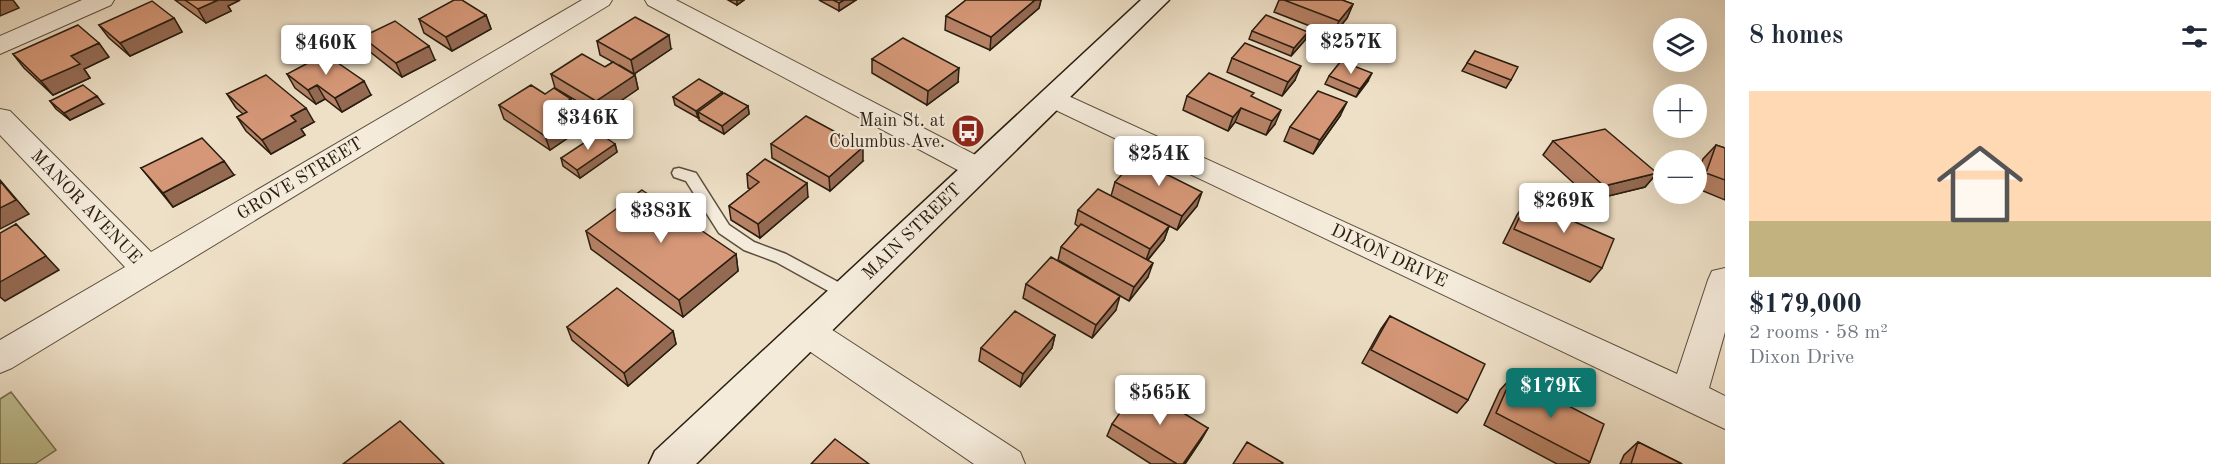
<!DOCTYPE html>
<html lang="en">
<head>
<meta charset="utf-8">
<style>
	body { margin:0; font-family:"Old Standard TT",serif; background:#f6f6f7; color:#1f2937; height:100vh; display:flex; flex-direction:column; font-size:22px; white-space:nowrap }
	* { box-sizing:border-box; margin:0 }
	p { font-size:20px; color:#747a83 }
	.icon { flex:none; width:33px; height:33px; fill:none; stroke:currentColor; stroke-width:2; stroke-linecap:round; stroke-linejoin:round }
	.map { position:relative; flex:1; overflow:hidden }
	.sheet { display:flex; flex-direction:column; background:#fff; width:510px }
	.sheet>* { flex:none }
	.tools { position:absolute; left:1653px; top:18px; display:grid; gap:12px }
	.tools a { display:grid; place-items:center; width:54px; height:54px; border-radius:50%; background:#fff; box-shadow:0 6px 24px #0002; font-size:30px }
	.price { position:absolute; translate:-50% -51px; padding:0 14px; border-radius:6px; background:#fff; color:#222; font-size:20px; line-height:39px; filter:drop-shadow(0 2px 3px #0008) }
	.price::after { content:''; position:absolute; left:50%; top:36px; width:18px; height:14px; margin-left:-9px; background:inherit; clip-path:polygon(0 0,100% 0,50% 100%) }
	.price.selected { background:#0f766e; color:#fff }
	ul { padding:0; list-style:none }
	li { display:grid; align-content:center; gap:12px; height:318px; padding:0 24px }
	li span { display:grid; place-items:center; height:186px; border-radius:0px; color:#555 }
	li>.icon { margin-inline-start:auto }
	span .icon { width:108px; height:108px; fill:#fffc; stroke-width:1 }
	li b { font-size:26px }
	h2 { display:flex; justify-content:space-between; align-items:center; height:72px; padding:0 24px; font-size:26px }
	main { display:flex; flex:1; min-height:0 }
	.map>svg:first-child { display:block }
	.green { fill:#c0c091; stroke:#746e50; stroke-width:1.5 }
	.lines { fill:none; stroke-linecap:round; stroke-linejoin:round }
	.lane-casing { stroke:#5a4e3d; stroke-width:3 }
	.street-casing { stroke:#5a4e3d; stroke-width:2 }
	.secondary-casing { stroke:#291d0f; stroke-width:3 }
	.lane { fill:#f4ebdb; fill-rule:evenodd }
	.street { fill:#f4ebdb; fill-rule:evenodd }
	.secondary { fill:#f4ebdb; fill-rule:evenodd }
	.wall { fill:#b78266; stroke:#291d0f; stroke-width:1.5 }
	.shaded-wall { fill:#956a53; stroke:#291d0f; stroke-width:1.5 }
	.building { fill:#d59777; stroke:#291d0f; stroke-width:1.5 }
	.labels { text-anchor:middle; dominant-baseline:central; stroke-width:4.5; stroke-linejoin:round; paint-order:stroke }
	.poi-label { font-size:18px; fill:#291d0f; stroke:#f4ebdb; text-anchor:end }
	.street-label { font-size:18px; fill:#291d0f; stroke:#f4ebdb }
</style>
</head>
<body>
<main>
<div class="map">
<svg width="1725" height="464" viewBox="0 0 1725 464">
	<rect width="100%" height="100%" fill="#eee0c7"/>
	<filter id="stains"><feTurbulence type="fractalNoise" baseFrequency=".00333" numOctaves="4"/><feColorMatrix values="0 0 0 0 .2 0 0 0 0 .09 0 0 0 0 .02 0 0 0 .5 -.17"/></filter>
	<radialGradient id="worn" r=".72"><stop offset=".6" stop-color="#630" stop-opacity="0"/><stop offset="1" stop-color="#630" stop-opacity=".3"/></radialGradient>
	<path class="green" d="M11 392 56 450 35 464H0V399Z"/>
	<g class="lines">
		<g class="lane-casing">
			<path id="lane" d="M679 168 696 173 729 225 754 242 786 254 853 290 855 294 853 298 847 300 841 298 776 262 744 250 719 233 686 181 674 177 672 173 674 169Z"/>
		</g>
		<g class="street-casing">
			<path id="street" d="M82 0H114L111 5 0 54V36Z
				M582 0H612L609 5 12 368 0 373V340L125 267 0 135V109L10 111 151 252Z
				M645 0H676L989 162 994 169 989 176 979 179 969 176 648 5Z
				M1053 89 1677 374 1708 280 1712 271 1725 268V332L1709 388 1725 396V429L1043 104 1039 98 1043 92Z
				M808 318 820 322 1020 452 1025 464H974L796 342 791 332 796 322Z"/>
		</g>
		<g class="secondary-casing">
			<path id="secondary" d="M1141 0H1169L696 464H649L655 451Z"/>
		</g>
		<use href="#lane" class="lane"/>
		<use href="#street" class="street"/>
		<use href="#secondary" class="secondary"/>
	</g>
	<path class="wall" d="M175 0H240L228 6 231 11 206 23Z
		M728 0H744L737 5Z
		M819 0H856L839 11Z
		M966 0H1041L1039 8 990 50 945 30 946 16Z
		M1279 0H1342L1353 4 1347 18 1333 35 1274 12Z
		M486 15 491 29 452 51 424 33 419 19Z
		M174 18 182 32 130 56 109 38 99 25Z
		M1252 31 1308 32 1305 40 1291 56 1249 39Z
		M362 37 435 60 402 77 369 51Z
		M597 41 671 49 634 74 619 65 635 75 638 89 600 115 555 88 551 74 605 67 613 62 600 55Z
		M1475 51 1511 80 1506 88 1462 71Z
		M13 54 109 57 84 69 90 78 53 95 24 68Z
		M1232 58 1295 80 1282 96 1227 72Z
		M872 59 958 82 927 105 872 73Z
		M287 74 371 95 342 112 325 99 316 104 295 88Z
		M1329 76 1368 81 1356 97 1325 84Z
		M722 92V94L748 106 749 114 724 134 699 120V118H698L675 105 673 97Z
		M227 94 314 122 301 129 305 135 271 154 246 131 237 117 243 114 236 108Z
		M545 94 571 99 574 110 580 113 584 127 550 150 504 119 499 105Z
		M1187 96 1252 97 1275 124 1266 135 1235 122 1228 131 1183 110Z
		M50 101 103 104 70 120 56 109Z
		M1340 116 1313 154 1284 141 1290 127Z
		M1553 141 1657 173 1645 187 1592 200 1543 155Z
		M615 144 617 152 580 178 563 166 561 158Z
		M771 144 863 161 830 191 772 158Z
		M1716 145 1725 148V200L1696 188V179L1703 159Z
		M141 168 234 175 173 207Z
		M747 174 808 197 760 238 731 220 729 206 751 189 748 188Z
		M1115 182 1197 206 1177 230 1111 196Z
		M1527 201 1602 268 1590 282 1503 243 1517 215Z
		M1078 210 1169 226 1164 240 1148 260V277L1129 301 1058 260 1061 247 1079 227 1075 224Z
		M586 231 736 254 738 271 683 317 591 249Z
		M1026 284 1116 310 1092 338 1023 298Z
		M1390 316 1468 400 1457 413 1362 363 1381 329Z
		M567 327 673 331 676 344 628 386 572 340Z
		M1055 335 1052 348 1020 387 979 361 981 348Z
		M1512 377 1590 462 1588 464H1557L1484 425 1500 390Z
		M1112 424 1208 428 1201 440 1185 464H1151L1107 436Z
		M1638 442 1682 464H1620L1624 455Z"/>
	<path class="shaded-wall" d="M0 0H13L19 8 0 16Z
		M218 0H240L228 6 231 11 206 23 198 9Z
		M737 0H744L737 5Z
		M844 0H856L839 11V3Z
		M1035 0H1041L1039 8 990 50 991 37Z
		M1353 4 1347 18 1333 35 1339 21Z
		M486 15 491 29 452 51 446 37Z
		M174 18 182 32 130 56 120 43Z
		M1308 32 1305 40 1291 56 1294 48Z
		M669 35 671 49 634 74 631 60Z
		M99 43 109 57 84 69 90 78 53 95 41 81 71 56Z
		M429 46 435 60 402 77 396 63Z
		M1301 66 1295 80 1282 96 1288 82Z
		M959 68 958 82 927 105 928 91Z
		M1372 73 1368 81 1356 97 1360 89Z
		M635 75 638 89 600 115 596 101Z
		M364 81 371 95 342 112 335 98Z
		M317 85 325 99 316 104 308 90Z
		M722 92 723 100 698 112 699 118H698L696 111Z
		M97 96 103 104 70 120 64 113Z
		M571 99 575 113 564 103Z
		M1347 102 1340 116 1313 154 1320 140Z
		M748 106 749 114 724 134 722 126Z
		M306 108 314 122 301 129 305 135 271 154 262 140 291 116Z
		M1241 108 1235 122 1228 131 1233 117Z
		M1281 110 1275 124 1266 135 1272 121Z
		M580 113 584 127 550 150 545 136Z
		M615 144 617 152 580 178 577 170Z
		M863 147V161L830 191 829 177Z
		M224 161 234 175 173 207 163 193Z
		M1657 173 1645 187 1592 200 1604 186Z
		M0 180 29 214 0 229Z
		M807 183 808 197 760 238 758 224Z
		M1202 192 1197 206 1177 230 1182 216Z
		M16 224 59 270 5 301 0 297V282Z
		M1169 226 1164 240 1145 263 1150 249Z
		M736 254 738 271 683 317 679 300Z
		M1153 263 1148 277 1129 301 1134 287Z
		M1120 296 1116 310 1092 338 1096 325Z
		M673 331 676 344 628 386 624 373Z
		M1055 335 1052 348 1020 387 1023 374Z
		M1208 428 1201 440 1185 464H1183Z"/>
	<path class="building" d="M185 0H218L198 9Z
		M454 0H462L486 15 446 37 419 19Z
		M833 0H844L839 3Z
		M966 0H1035L991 37 946 16Z
		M1284 0H1342L1353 4 1339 21Z
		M152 1 174 18 120 43 99 25Z
		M1266 15 1308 32 1294 48 1252 31Z
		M635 17 669 35 631 60 597 41Z
		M395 21 429 46 396 63 362 37Z
		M78 25 99 43 71 56 80 64 41 81 13 54Z
		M903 38 959 68 928 91 872 59Z
		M1245 43 1301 66 1288 82 1232 58Z
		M1475 51 1518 67 1511 80 1467 63Z
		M325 54 364 81 335 98 317 85 308 90 287 74Z
		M582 54 605 67 613 62 635 75 596 101 551 74Z
		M1341 61 1372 73 1360 89 1329 76Z
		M1209 73 1254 93 1251 96 1281 110 1272 121 1241 108 1233 117 1187 96Z
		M266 75 306 108 291 116 296 121 262 140 237 117 247 112 227 94Z
		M699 79 722 92 696 111 673 97Z
		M83 85 97 96 64 113 50 101Z
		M531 85 545 94 554 88 571 99 564 103 580 113 545 136 499 105Z
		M1318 91 1347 102 1320 140 1290 127Z
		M724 93 748 106 722 126 698 112Z
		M806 116 863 147 829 177 771 144Z
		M1605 129 1657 173 1604 186 1553 141Z
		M599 133 615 144 577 170 561 158Z
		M202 138 224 161 163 193 141 168Z
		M1716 145 1725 148V180L1706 173Z
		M765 159 807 183 758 224 729 206 759 182 747 174Z
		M1136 159 1202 192 1182 216 1115 182Z
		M0 181 16 200 0 208Z
		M1098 189 1169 226 1150 249 1078 210Z
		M642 190 736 254 679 300 586 231Z
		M1527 201 1614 239 1602 268 1514 229Z
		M16 224 46 256 0 282V233Z
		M1081 224 1153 263 1134 287 1061 247Z
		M1051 257 1120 296 1096 325 1026 284Z
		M617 288 673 331 624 373 567 327Z
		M1015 311 1055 335 1023 374 981 348Z
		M1390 316 1485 364 1468 400 1371 350Z
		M1512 377 1604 424 1590 462 1496 413Z
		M1139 386 1208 428 1183 464H1177L1112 424Z
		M400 421 444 464H343Z
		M835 439 869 464H811Z
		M1247 442 1283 463 1282 464H1233Z
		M1638 442 1682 464H1631Z"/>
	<defs>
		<g id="bus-disc" transform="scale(1.725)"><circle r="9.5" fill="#8f2418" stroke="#f4ebdb"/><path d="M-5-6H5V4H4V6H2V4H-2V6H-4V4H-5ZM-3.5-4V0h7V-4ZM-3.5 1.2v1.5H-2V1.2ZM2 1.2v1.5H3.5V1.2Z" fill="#fff"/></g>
	</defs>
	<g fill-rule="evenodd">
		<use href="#bus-disc" x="968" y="131"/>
	</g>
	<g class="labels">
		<g class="poi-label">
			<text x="945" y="121">Main St. at<tspan x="945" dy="21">Columbus Ave.</tspan></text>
		</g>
		<g class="street-label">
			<text transform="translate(300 179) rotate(-31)">GROVE STREET</text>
			<text transform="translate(86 207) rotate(46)">MANOR AVENUE</text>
			<text transform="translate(912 232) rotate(-44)">MAIN STREET</text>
			<text transform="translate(1389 256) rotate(25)">DIXON DRIVE</text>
		</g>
	</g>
	<rect width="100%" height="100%" filter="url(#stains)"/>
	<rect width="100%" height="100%" fill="url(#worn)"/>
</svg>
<div class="tools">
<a><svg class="icon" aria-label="layers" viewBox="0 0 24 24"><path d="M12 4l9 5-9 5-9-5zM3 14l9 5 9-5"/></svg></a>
<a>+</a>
<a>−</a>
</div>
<b class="price" style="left:1351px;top:75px">$257K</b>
<b class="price" style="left:326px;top:76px">$460K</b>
<b class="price" style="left:588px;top:151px">$346K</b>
<b class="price" style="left:1159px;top:187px">$254K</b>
<b class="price" style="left:1564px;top:234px">$269K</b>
<b class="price" style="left:661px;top:244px">$383K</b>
<b class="price selected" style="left:1551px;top:419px">$179K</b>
<b class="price" style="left:1160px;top:426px">$565K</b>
</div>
<section class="sheet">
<h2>8 homes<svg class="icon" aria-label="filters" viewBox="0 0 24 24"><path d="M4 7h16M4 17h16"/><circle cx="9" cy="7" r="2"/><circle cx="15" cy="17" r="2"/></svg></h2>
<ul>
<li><span style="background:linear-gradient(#ffd9b3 70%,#c2b280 0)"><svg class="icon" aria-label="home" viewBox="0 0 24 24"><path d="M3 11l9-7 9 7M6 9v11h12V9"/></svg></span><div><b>$179,000</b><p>2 rooms · 58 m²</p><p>Dixon Drive</p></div></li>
</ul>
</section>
</main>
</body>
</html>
